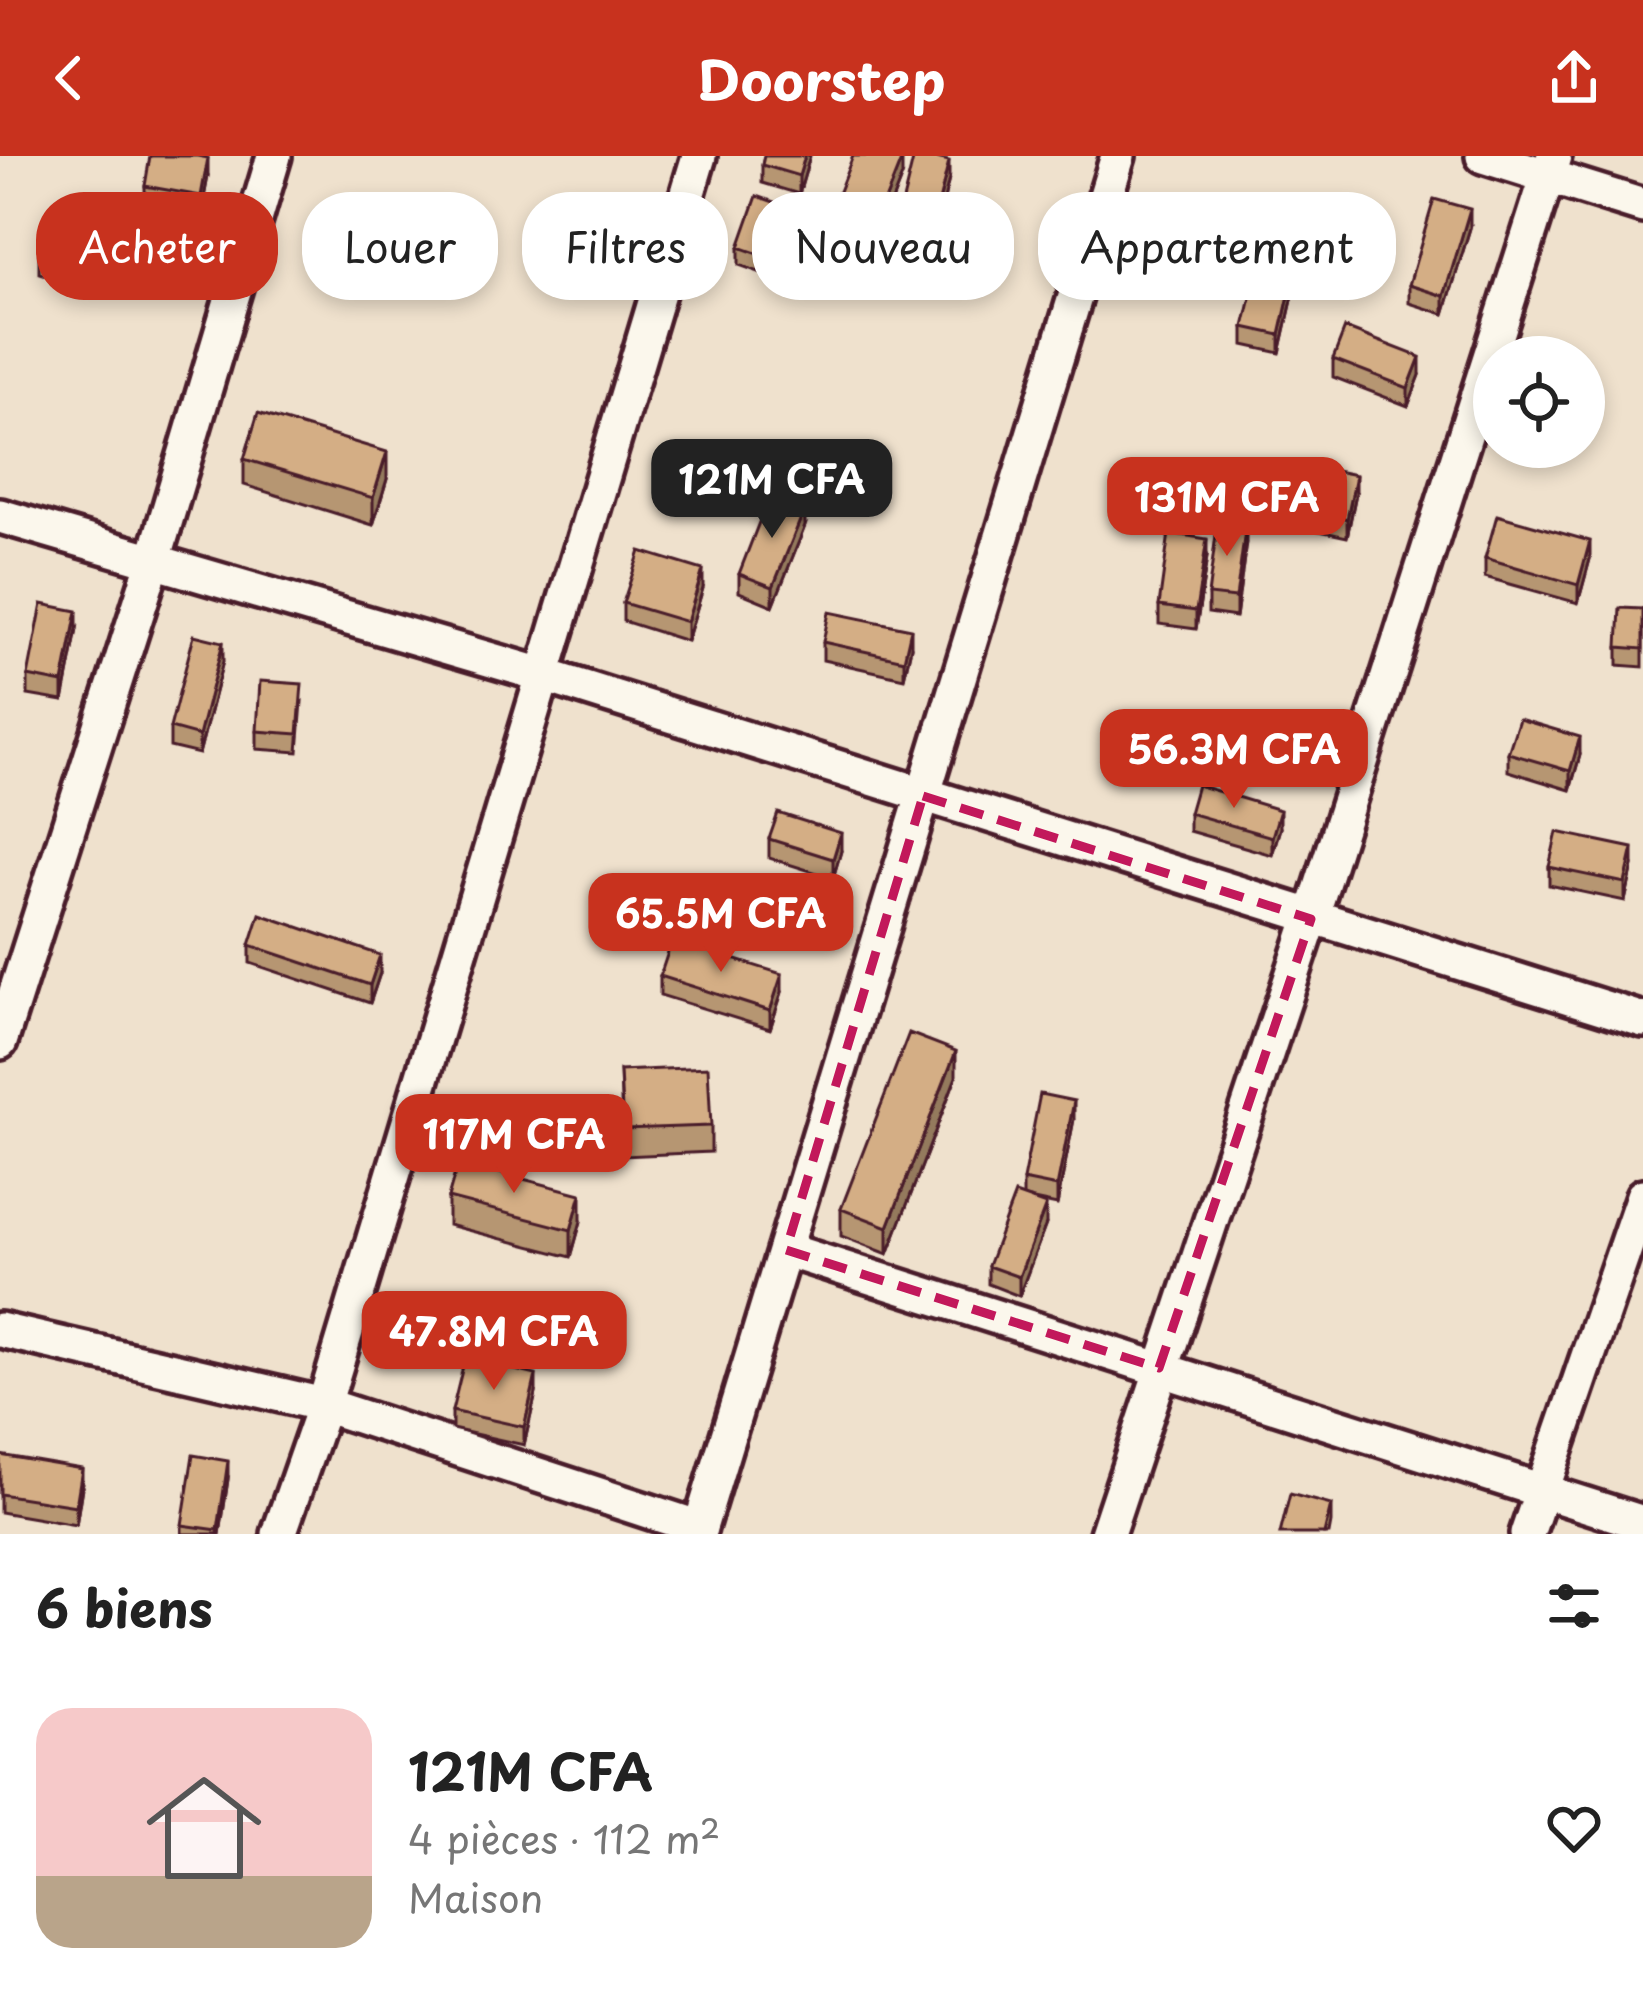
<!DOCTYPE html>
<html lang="fr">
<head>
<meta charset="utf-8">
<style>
	body { margin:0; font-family:"Playpen Sans",sans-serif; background:#f2f2f2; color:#222; height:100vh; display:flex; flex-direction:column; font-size:45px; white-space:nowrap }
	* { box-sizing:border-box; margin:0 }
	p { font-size:39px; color:#767676 }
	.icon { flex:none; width:66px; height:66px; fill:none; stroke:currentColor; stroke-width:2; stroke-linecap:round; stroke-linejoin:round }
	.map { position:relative; height:1378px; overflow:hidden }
	.drawer { display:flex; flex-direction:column; background:#fff; flex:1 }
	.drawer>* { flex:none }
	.guide { position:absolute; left:36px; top:36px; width:1572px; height:108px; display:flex; gap:24px }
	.fabs { position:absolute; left:1473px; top:180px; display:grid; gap:24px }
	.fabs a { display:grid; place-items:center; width:132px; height:132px; border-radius:50%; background:#fff; box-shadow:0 6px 18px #0003; font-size:60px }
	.price { position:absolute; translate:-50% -102px; padding:0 27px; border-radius:24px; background:#c8321e; color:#fff; font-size:39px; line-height:78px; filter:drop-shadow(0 3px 6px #0008) }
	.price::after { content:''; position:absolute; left:50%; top:72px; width:36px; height:27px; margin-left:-18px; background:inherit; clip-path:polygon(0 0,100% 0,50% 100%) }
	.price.on { background:#222; color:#fff }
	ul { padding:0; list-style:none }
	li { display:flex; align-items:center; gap:36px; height:300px; padding:0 36px }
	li+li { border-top:3px solid #e0e0e0 }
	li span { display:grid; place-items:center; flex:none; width:336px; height:240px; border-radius:36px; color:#555 }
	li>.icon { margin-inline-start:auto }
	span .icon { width:144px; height:144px; fill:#fffc; stroke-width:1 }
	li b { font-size:51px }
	h2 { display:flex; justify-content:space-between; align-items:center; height:144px; padding:0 36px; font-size:51px }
	.pill { padding:0 42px; border-radius:48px; background:#fff; box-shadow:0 6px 18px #0003; font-size:42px; line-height:108px }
	.pill.on { background:#c8321e; color:#fff }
	header { display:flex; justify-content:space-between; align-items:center; height:156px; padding:0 36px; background:#c8321e; color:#fff; font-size:54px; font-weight:700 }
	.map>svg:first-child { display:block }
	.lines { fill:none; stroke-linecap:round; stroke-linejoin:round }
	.minor-casing { stroke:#4a1f2b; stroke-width:42 }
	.minor { stroke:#fbf7ec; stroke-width:33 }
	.wall { fill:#b69672; stroke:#4a1f2b; stroke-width:3 }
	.shaded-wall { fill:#947a5d; stroke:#4a1f2b; stroke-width:3 }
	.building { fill:#d4ae85; stroke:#4a1f2b; stroke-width:3 }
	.marked { fill:none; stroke:#c2185b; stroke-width:9; stroke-dasharray:24 15; stroke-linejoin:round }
</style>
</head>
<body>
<header><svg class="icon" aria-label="back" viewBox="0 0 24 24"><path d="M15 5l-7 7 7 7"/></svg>Doorstep<svg class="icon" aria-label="share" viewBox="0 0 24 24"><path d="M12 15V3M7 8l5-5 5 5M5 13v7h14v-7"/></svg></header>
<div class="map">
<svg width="1643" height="1378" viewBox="0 0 1643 1378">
	<rect width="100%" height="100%" fill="#efe1cd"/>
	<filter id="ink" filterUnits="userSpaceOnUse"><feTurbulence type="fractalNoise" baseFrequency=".00833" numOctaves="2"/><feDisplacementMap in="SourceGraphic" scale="24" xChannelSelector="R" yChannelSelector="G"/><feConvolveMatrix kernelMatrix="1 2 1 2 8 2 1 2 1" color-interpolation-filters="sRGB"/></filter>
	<g filter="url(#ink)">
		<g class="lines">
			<g class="minor-casing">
				<path id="minor" d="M1483 0 1643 50
					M0 360 543 519 1643 864
					M0 886 154 404 274 0
					M786 1094 1643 1367
					M0 1174 324 1249 700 1372
					M279 1378 324 1249 699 0
					M698 1378 1118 0
					M1107 1378 1311 763 1554 0
					M1527 1378 1643 1040"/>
			</g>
			<use href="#minor" class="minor"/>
		</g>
		<path class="wall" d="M764 0H810L799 38 762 27V9Z
			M208 20 201 58 145 48V30Z
			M902 20 881 73 838 56V38Z
			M949 23 933 88 899 79V61Z
			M791 70 773 121 739 109V91Z
			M1470 72 1444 158 1409 147V129Z
			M91 76 73 128 39 117V98Z
			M589 89 585 132 546 128V109Z
			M1296 126 1280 197 1244 189V171Z
			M1333 203 1420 219 1408 250 1333 221Z
			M244 303 387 323 373 369 244 329Z
			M1356 337 1347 381 1287 368V350Z
			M805 370 773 450 739 436V418Z
			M1246 386 1236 461 1208 457V439Z
			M1207 401 1196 473 1159 468V450Z
			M1485 402 1590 403 1578 447 1485 421Z
			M703 432 687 485 623 465V447Z
			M1643 453V511L1618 509V491Z
			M77 473 63 545 28 539V520Z
			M823 486 911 491 904 522 823 504Z
			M223 505 199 598 170 591V572Z
			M302 546 298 596 257 593V575Z
			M1508 597 1580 599 1570 634 1508 615Z
			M1189 657 1280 672 1272 699 1189 675Z
			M769 683 841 695 833 722 769 702Z
			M1633 710 1625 745 1549 729V711Z
			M250 789 380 817 370 847 250 807Z
			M660 820 782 836 770 873 660 839Z
			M620 915 711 970V996L623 1000Z
			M956 921 888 1098 841 1080V1053Z
			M1074 963 1057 1049 1029 1043 1046 1068 1019 1140 988 1128V1110L1023 1041V1024Z
			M448 1042 581 1065 571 1101 448 1069Z
			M536 1237 524 1289 452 1273V1255Z
			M0 1299 82 1331 76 1369 0 1356Z
			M228 1323 220 1378H182V1369Z"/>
		<path class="shaded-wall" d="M805 0H810L799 38V20Z
			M208 2V20L201 58V40Z
			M902 2V20L881 73V55Z
			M949 5V23L933 88V70Z
			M791 52V70L773 121V103Z
			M1470 53V72L1444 158V140Z
			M91 58V76L73 128V110Z
			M589 71V89L585 132V114Z
			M1296 108V126L1280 197V179Z
			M1420 201V219L1408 250V232Z
			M387 296V323L373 369V342Z
			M1356 319V337L1347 381V363Z
			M805 352V370L773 450V431Z
			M1246 367V386L1236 461V442Z
			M1207 383V401L1196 473V455Z
			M1590 385V403L1578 447V429Z
			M703 414V432L687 485V466Z
			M77 455V473L63 545V527Z
			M911 473V491L904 522V504Z
			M223 486V505L199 598V580Z
			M1580 581V599L1570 634V615Z
			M1280 654V672L1272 699V681Z
			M841 677V695L833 722V703Z
			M1633 692V710L1625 745V727Z
			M380 799V817L370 847V829Z
			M782 818V836L770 873V855Z
			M956 895V921L888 1098V1071Z
			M1074 945V963L1057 1049V1031Z
			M581 1038V1065L571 1101V1074Z
			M1046 1049V1068L1019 1140V1121Z
			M536 1219V1237L524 1289V1271Z
			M228 1305V1323L220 1378H218Z
			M82 1313V1331L76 1369V1350Z
			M1331 1349V1367L1329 1378H1324Z"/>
		<path class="building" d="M150 0H197L208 2 201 40 145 30Z
			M764 0H805L799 20 762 9Z
			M853 0H897L902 2 881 55 838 38Z
			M914 0H928L949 5 933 70 899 61Z
			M757 40 791 52 773 103 739 91Z
			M1434 43 1470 53 1444 140 1409 129Z
			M58 46 91 58 73 110 39 98Z
			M551 67 589 71 585 114 546 109Z
			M1261 99 1296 108 1280 179 1244 171Z
			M1345 172 1420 201 1408 232 1333 203Z
			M258 257 387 296 373 342 244 303Z
			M1296 307 1356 319 1347 363 1287 350Z
			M770 338 805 352 773 431 739 418Z
			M1497 359 1590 385 1578 429 1485 402Z
			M1218 364 1246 367 1236 442 1208 439Z
			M1169 377 1207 383 1196 455 1159 450Z
			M640 395 703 414 687 466 623 447Z
			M42 448 77 455 63 527 28 520Z
			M1620 452 1643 453V493L1618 491Z
			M829 456 911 473 904 504 823 486Z
			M194 479 223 486 199 580 170 572Z
			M260 525 302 528 298 578 257 575Z
			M1519 563 1580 581 1570 615 1508 597Z
			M1197 629 1280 654 1272 681 1189 657Z
			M778 657 841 677 833 703 769 683Z
			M1557 676 1633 692 1625 727 1549 711Z
			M260 758 380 799 370 829 250 789Z
			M672 784 782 818 770 855 660 820Z
			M909 877 956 895 888 1071 841 1053Z
			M708 911 711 970 623 973 620 915Z
			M1040 938 1074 945 1057 1031 1023 1024Z
			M458 1006 581 1038 571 1074 448 1042Z
			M1015 1038 1046 1049 1019 1121 988 1110Z
			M465 1202 536 1219 524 1271 452 1255Z
			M0 1299 82 1313 76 1350 0 1338Z
			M193 1299 228 1305 218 1374 182 1369Z
			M1290 1338 1331 1349 1324 1378H1280Z"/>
	</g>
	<path class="marked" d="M923 640 1311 763 1159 1212 786 1094Z"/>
</svg>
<div class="fabs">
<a><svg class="icon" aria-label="locate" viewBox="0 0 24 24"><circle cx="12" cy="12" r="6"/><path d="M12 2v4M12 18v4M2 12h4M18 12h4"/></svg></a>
</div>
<b class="price on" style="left:772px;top:385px">121M CFA</b>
<b class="price" style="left:1227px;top:403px">131M CFA</b>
<b class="price" style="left:1234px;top:655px">56.3M CFA</b>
<b class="price" style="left:721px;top:819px">65.5M CFA</b>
<b class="price" style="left:514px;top:1040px">117M CFA</b>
<b class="price" style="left:494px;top:1237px">47.8M CFA</b>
<div class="guide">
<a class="pill on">Acheter</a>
<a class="pill">Louer</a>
<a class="pill">Filtres</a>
<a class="pill">Nouveau</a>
<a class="pill">Appartement</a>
</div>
</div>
<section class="drawer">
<h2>6 biens<svg class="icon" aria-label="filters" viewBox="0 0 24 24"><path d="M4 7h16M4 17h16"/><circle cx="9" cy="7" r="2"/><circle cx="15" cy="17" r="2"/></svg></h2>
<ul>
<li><span style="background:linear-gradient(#f6c9c9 70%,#b9a48a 0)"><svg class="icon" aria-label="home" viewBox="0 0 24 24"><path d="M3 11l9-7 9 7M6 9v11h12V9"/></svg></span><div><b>121M CFA</b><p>4 pièces · 112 m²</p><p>Maison</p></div><svg class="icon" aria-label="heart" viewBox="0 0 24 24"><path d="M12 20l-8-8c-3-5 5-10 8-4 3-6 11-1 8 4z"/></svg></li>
</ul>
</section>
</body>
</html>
